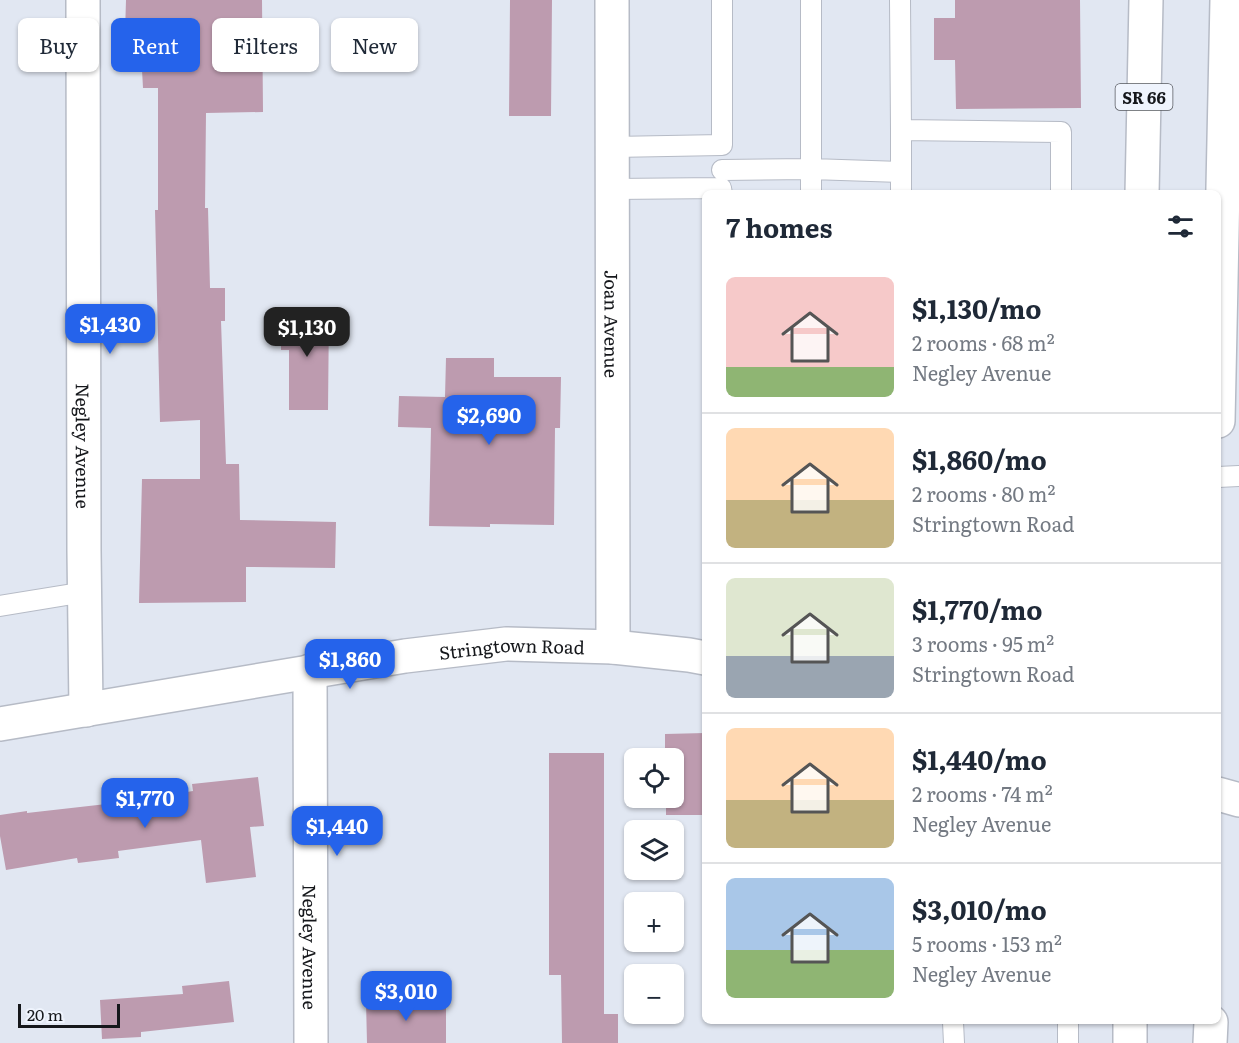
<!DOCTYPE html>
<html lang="en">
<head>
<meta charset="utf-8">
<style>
	body { margin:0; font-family:Literata,serif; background:#f2f2f3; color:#1f2937; height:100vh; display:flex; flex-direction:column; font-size:22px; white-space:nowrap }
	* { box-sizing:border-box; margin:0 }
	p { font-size:20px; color:#747a83 }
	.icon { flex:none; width:33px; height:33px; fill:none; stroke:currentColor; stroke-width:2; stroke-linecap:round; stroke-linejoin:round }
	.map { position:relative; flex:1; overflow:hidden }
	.side { position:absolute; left:702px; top:190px; width:519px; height:834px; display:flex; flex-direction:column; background:#fff; border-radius:9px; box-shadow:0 2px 4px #0004 }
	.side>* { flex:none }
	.banner { position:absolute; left:18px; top:18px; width:570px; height:54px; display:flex; gap:12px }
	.tools { position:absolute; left:624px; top:748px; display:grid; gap:12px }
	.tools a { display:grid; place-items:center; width:60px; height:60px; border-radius:9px; background:#fff; box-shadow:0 2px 4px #0004; font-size:30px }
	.scale { position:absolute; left:18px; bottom:15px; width:102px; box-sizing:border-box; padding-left:6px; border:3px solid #15171b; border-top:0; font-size:16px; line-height:21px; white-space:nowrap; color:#15171b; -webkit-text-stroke:4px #eff4fd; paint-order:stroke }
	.price { position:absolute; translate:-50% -51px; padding:0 14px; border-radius:12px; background:#2563eb; color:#fff; font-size:20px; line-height:39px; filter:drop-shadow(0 2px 3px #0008) }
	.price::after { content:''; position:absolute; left:50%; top:36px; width:18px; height:14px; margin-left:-9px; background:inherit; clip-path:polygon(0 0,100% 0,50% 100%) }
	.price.on { background:#222; color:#fff }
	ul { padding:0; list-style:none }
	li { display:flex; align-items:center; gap:18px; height:150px; padding:0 24px }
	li+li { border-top:2px solid #e0e1e3 }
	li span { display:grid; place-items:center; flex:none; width:168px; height:120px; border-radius:9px; color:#555 }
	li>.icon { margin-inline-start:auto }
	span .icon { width:72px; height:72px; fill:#fffc; stroke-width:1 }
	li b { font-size:26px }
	h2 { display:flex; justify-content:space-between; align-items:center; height:72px; padding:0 24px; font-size:26px }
	.pill { padding:0 21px; border-radius:9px; background:#fff; box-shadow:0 2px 4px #0004; font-size:21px; line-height:54px }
	.pill.on { background:#2563eb; color:#fff }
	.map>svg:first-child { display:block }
	.building { fill:#bd9baf }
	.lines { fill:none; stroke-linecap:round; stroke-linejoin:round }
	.service-casing { stroke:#b6bbc6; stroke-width:22 }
	.minor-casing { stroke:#b6bbc6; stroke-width:36 }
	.secondary-casing { stroke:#b6bbc6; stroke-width:36 }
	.primary-casing { stroke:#b6bbc6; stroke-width:36 }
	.service { stroke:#fff; stroke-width:20 }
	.minor { stroke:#fff; stroke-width:33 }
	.secondary { stroke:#fff; stroke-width:33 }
	.primary { stroke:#fff; stroke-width:33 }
	.labels { text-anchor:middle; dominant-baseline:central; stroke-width:5; stroke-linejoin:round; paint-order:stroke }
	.shield { fill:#eff4fd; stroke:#56595f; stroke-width:1.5 }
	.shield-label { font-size:16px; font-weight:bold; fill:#15171b }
	.street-label { font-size:18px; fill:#15171b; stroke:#eff4fd }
</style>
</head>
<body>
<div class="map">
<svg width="1239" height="1043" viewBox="0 0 1239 1043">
	<rect width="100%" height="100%" fill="#e1e7f2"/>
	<path class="building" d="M126 0H262L263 112 206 113 205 208H208L210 288H225V321H221L226 464H239L240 520 336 522 335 568 246 567V602L139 603 142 479H200V420L160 422 155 210H158V88H143L140 33H125Z
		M510 0H552L551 116H509Z
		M955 0H1080L1081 108 956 109 955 60H934V18H955Z
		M281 310H329L328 410H289V350H281Z
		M446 358H494V377H561L560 428H555L554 525 490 524V527L429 526 431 428 398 427 399 396 445 397Z
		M705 733V815H666V798H674V759H665V734Z
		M549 753H604V1014H618V1043H562L561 975H549Z
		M258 777 264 826 250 827 256 877 206 883 201 840 118 851 119 858 78 863 77 858 6 870 0 836V815L27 811V813L133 801 193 791 192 784Z
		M229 981 234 1022 141 1032V1037L102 1039 100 1000 183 994 182 986Z
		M366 1001H446V1043H367Z"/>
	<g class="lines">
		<g class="service-casing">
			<path id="service" d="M900 0 901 130 1061 132V194
				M901 130V194
				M613 147 722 145V0
				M722 170 811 169 901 172
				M613 189 721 188 722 194
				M811 194V0
				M1218 477 1239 476
				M0 606 85 592
				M953 1022 954 1043
				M1068 1022V1043"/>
		</g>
		<g class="minor-casing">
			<g id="minor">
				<path id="s1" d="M83 0 84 551 86 710"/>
				<path id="s2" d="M612 0 613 647"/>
				<path id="s3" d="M310 671 311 1043"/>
			</g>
		</g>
		<g class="secondary-casing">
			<g id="secondary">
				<path id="s4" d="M0 724 405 656 506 644 613 647 689 655 705 658"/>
				<path d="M1218 794 1239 800"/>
			</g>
		</g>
		<g class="primary-casing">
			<path id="primary" d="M1142 194 1146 0
				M1218 421 1227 0
				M1130 1043V1022
				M1210 1043 1211 1022"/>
		</g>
		<use href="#service" class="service"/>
		<use href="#minor" class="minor"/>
		<use href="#secondary" class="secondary"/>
		<use href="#primary" class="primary"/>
	</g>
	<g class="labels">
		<rect class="shield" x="1115.5" y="84" width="57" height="26" rx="4.5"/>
		<g class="shield-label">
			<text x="1144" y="97">SR 66</text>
		</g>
		<g class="street-label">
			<text stroke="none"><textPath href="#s2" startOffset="324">Joan Avenue</textPath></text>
			<text stroke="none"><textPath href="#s1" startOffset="446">Negley Avenue</textPath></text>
			<text stroke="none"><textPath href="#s4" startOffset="518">Stringtown Road</textPath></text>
			<text stroke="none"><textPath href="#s3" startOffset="276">Negley Avenue</textPath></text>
		</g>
	</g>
</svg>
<div class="tools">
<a><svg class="icon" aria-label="locate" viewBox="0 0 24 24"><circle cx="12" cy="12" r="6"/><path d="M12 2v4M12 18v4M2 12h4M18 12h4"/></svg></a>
<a><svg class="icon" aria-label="layers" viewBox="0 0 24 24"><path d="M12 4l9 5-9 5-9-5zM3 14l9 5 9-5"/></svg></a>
<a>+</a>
<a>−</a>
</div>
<div class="scale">20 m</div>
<b class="price" style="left:110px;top:355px">$1,430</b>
<b class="price on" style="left:307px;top:358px">$1,130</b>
<b class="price" style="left:489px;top:446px">$2,690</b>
<b class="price" style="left:350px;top:690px">$1,860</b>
<b class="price" style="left:145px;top:829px">$1,770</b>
<b class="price" style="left:337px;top:857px">$1,440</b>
<b class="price" style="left:406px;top:1022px">$3,010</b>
<div class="banner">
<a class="pill">Buy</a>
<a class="pill on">Rent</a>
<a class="pill">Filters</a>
<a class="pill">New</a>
</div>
<section class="side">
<h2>7 homes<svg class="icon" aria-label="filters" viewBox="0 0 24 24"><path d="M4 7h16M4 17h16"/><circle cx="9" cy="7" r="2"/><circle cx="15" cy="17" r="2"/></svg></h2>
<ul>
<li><span style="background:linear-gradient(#f6c9c9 75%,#8fb573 0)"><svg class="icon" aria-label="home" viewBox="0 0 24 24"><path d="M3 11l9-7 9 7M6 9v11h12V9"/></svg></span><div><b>$1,130/mo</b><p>2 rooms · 68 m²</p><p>Negley Avenue</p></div></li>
<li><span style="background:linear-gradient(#ffd9b3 60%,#c2b280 0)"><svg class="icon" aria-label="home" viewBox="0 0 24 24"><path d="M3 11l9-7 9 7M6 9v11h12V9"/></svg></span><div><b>$1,860/mo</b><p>2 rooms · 80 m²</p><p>Stringtown Road</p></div></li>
<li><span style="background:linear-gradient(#dfe7d0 65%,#9aa5b1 0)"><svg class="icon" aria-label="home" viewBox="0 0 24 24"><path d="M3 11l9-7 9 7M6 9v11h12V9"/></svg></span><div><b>$1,770/mo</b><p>3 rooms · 95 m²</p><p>Stringtown Road</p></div></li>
<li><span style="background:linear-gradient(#ffd9b3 60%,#c2b280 0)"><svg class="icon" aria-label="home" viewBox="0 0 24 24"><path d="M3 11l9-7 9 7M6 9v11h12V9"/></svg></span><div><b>$1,440/mo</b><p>2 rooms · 74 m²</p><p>Negley Avenue</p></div></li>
<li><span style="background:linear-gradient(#a9c7e8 60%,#8fb573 0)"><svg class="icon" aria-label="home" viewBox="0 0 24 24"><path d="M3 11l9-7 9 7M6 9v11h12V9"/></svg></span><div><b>$3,010/mo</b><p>5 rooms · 153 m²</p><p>Negley Avenue</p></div></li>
</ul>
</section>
</div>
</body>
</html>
